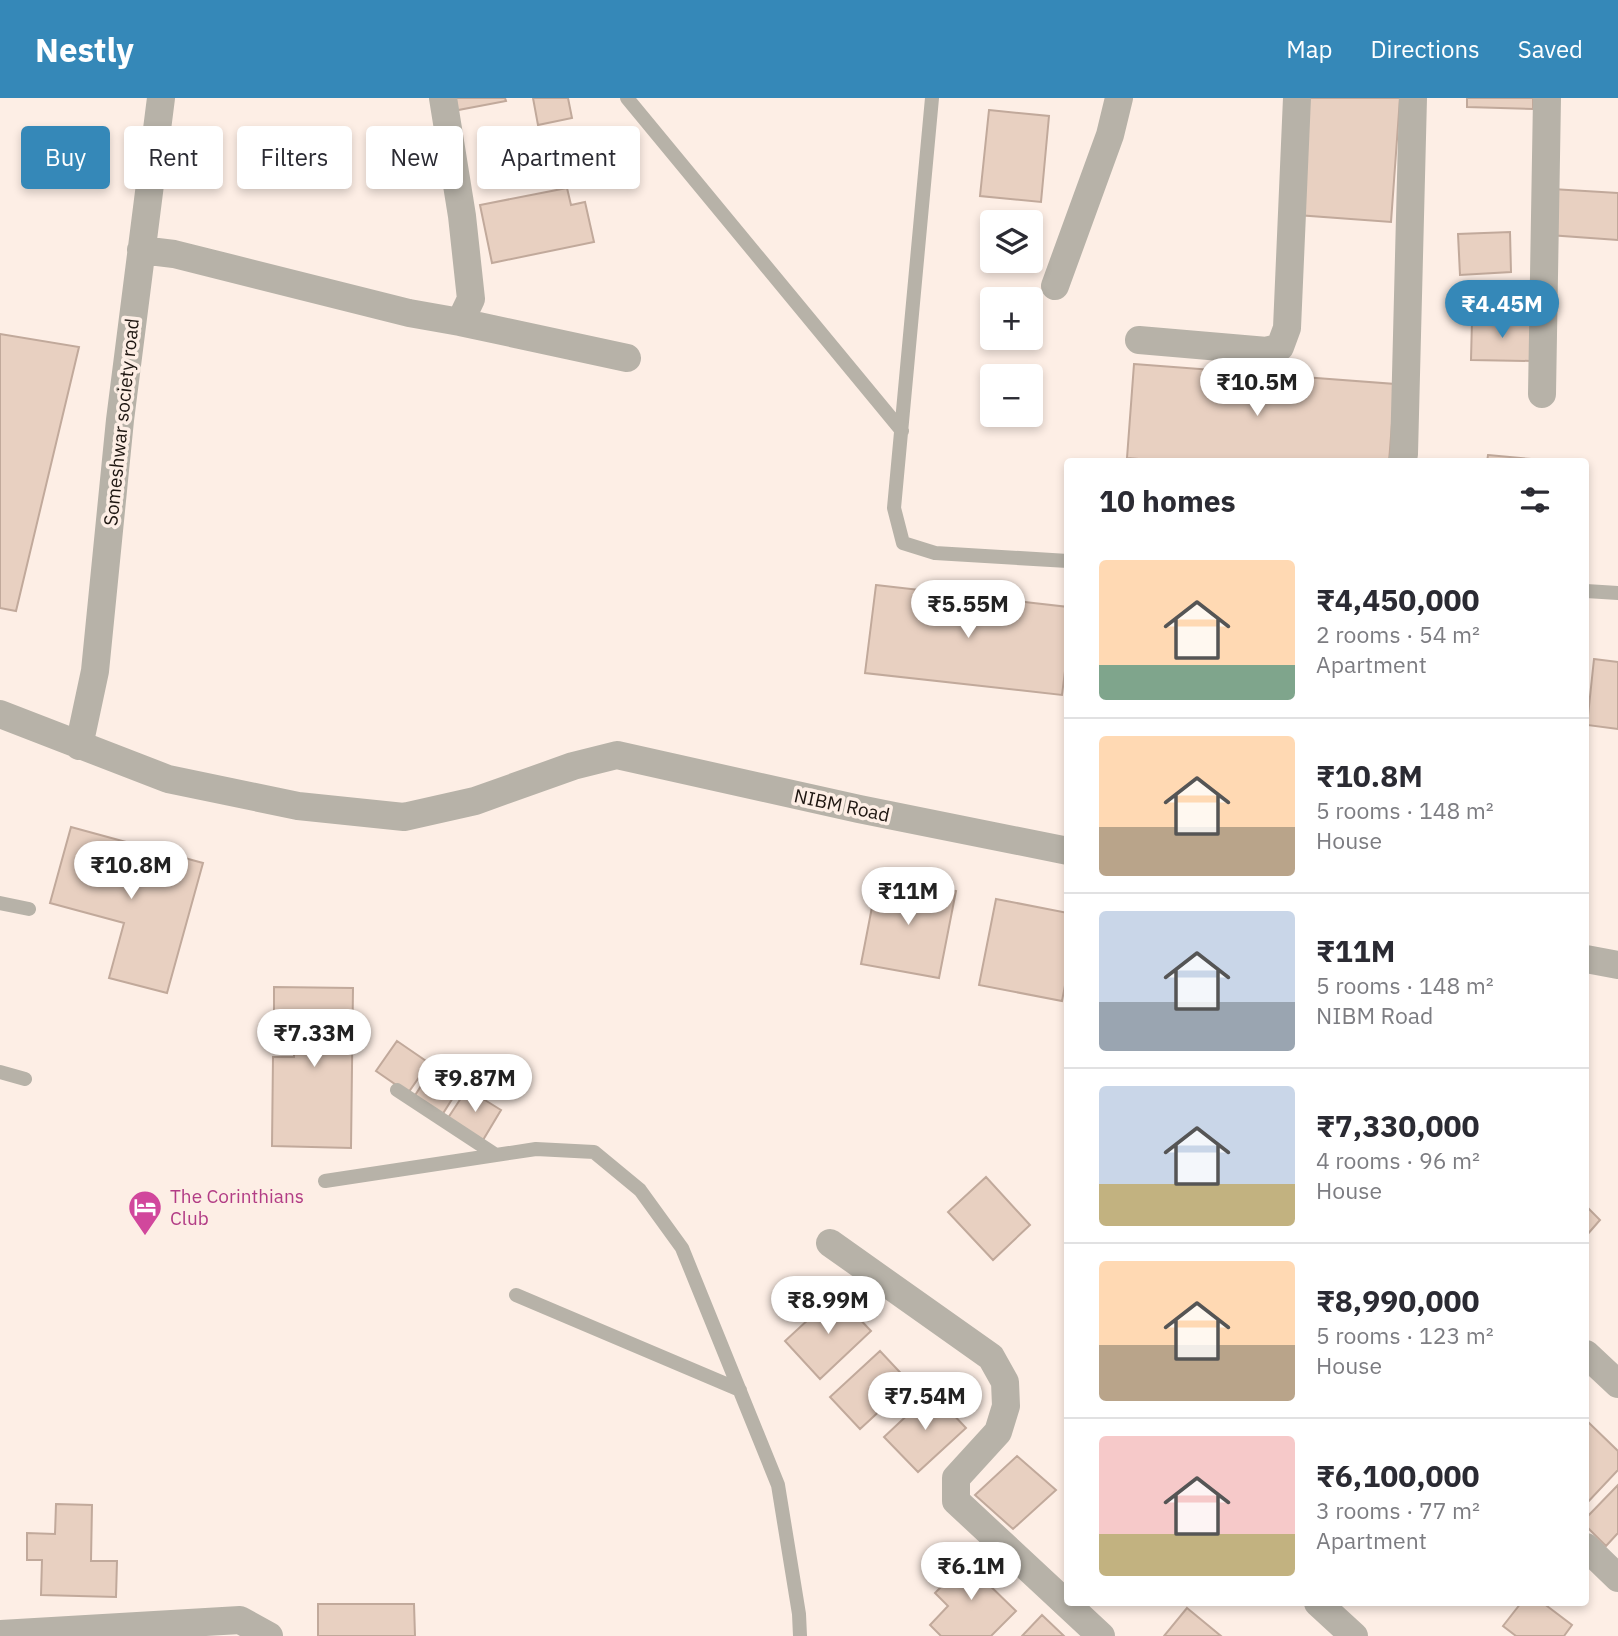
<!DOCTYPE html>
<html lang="en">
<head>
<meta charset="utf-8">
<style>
	body { margin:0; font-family:"IBM Plex Sans",sans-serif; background:#f7f7f7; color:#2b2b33; height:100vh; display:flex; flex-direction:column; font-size:26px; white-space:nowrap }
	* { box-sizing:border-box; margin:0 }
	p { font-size:23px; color:#7c7c81 }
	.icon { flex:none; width:38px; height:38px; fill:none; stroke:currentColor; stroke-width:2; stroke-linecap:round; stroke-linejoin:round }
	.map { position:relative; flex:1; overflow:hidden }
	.drawer { position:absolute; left:1064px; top:360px; width:525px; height:1148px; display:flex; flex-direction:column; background:#fff; border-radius:7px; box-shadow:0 4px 10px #0003 }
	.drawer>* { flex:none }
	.banner { position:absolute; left:21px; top:28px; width:665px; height:63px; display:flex; gap:14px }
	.controls { position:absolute; left:980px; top:112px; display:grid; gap:14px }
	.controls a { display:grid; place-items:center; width:63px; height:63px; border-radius:7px; background:#fff; box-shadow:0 4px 10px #0003; font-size:35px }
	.price { position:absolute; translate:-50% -60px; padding:0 16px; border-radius:24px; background:#fff; color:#222; font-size:23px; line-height:46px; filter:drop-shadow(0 2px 4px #0008) }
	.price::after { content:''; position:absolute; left:50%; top:42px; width:21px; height:16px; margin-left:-10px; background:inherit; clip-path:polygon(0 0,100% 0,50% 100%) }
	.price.active { background:#3588b8; color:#fff }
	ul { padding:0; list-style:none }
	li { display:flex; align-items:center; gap:21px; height:175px; padding:0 35px }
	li+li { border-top:2px solid #e1e1e2 }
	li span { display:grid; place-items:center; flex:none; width:196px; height:140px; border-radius:7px; color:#555 }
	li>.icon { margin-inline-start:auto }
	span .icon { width:84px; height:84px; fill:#fffc; stroke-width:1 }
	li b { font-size:30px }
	h2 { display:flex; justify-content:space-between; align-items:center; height:84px; padding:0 35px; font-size:30px }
	.chip { padding:0 24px; border-radius:7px; background:#fff; box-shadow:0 4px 10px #0003; font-size:24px; line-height:63px }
	.chip.active { background:#3588b8; color:#fff }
	header { display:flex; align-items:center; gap:42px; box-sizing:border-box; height:98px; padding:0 35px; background:#3588b8; color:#fff }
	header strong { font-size:33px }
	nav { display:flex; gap:38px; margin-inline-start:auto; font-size:24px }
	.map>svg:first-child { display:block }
	.building { fill:#e8d0c1; stroke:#c1a99b; stroke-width:2 }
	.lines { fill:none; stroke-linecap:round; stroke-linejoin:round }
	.lane { stroke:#b7b2a8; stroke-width:14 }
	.street { stroke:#b7b2a8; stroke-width:28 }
	.labels { text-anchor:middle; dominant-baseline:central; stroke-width:7; stroke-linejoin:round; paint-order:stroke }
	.street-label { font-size:19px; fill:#1e1611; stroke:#fdeee5 }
	.hotel-label { font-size:19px; fill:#b23c85; stroke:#fdeee5; text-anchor:start }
</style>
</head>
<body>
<header>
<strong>Nestly</strong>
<nav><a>Map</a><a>Directions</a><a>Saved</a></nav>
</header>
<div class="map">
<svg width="1618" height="1538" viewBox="0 0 1618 1538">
	<rect width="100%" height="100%" fill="#fdeee5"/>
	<path class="building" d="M451 0H505L506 3 453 13Z
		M533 0H568L572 20 538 27Z
		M1306 0H1400L1391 124 1297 117Z
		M1467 0H1533V11L1467 9Z
		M989 12 1049 18 1041 104 980 98Z
		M567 90 571 107 585 104 594 144 492 165 480 107Z
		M1552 91 1618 95V142L1549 137Z
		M1510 134 1511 174 1460 177 1458 136Z
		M1472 222H1533L1532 263 1471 262Z
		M0 236 79 249 16 513 0 510Z
		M1134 266 1395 286 1389 364H1174L1127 360Z
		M1488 357 1530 361 1529 364H1487Z
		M876 487 1068 509V549L1062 597 865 575Z
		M1594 561 1618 564V631L1587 627Z
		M71 729 203 765 167 895 109 880 124 825 50 805Z
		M878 778 956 793 939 880 861 866Z
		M996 801 1068 815V872L1062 903 979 887Z
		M274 889 353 890 351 1050 272 1048 273 959H294V931L274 930Z
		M397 943 429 965 408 995 376 973Z
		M433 969 461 987 442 1017 414 999Z
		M467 991 501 1012 483 1042 448 1020Z
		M986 1079 1030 1127 993 1162 948 1114Z
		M1586 1108 1600 1122 1586 1138Z
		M836 1196 871 1233 820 1281 785 1243Z
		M880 1253 910 1285 860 1331 830 1299Z
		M932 1294 966 1330 918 1374 884 1339Z
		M1586 1322 1618 1353V1372L1586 1406Z
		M1017 1358 1056 1392 1013 1431 975 1397Z
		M1618 1387V1435L1606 1448 1586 1428V1420Z
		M56 1406 92 1407 91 1463H117L116 1499 41 1497 42 1462H27V1435L55 1436Z
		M978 1451 995 1468 983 1481 1016 1513 991 1538H941L930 1527 948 1508 935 1495Z
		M1521 1505H1543L1572 1527 1564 1538H1516L1503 1528Z
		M318 1506H414L415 1538H318Z
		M1187 1510 1221 1538H1164Z
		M1042 1517 1064 1538H1022Z"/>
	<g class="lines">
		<path class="lane" d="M627 0 902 333
			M932 0 894 410 903 445 935 455 1068 463
			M1586 493 1618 495
			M0 805 29 811
			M0 974 25 981
			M397 992 496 1057
			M325 1083 536 1051 594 1054 640 1092 682 1150 778 1387 799 1516 800 1538
			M516 1197 740 1292"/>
		<path class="street" d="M141 152 174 156 409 215 460 224 471 201 462 118 443 0
			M1055 188 1110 37 1119 0
			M460 224 627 260
			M1139 242 1267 253 1280 249 1287 230 1297 0
			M1542 296 1547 0
			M1402 364 1404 356 1413 0
			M0 616 168 681 298 708 404 719 475 703 573 668 617 657 859 711 1068 753
			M79 648 95 573 120 322 161 0
			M1586 861 1618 867
			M830 1145 991 1259 1005 1284 1006 1308 998 1334 956 1380V1403L1101 1538
			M1586 1256 1618 1286
			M1586 1449 1618 1480
			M1318 1505 1354 1538
			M0 1536 240 1522 269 1538"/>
	</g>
	<defs>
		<g id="hotel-pin" transform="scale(1.75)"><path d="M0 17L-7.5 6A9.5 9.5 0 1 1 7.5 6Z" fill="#d1479c" stroke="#fdeee5"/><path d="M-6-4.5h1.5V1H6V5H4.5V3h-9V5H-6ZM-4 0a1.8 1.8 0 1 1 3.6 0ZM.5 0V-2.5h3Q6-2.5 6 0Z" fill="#fff"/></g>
	</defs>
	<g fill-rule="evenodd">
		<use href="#hotel-pin" x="145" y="1109"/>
	</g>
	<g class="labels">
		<g class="street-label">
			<text transform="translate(121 324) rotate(-84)">Someshwar society road</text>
			<text transform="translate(842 707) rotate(12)">NIBM Road</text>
		</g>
		<g class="hotel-label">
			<text x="170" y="1098">The Corinthians<tspan x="170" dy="22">Club</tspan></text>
		</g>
	</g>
</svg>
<div class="controls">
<a><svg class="icon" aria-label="layers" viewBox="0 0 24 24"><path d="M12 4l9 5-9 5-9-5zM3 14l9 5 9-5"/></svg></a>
<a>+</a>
<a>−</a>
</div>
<b class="price active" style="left:1502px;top:242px">₹4.45M</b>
<b class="price" style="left:1257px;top:320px">₹10.5M</b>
<b class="price" style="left:968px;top:542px">₹5.55M</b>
<b class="price" style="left:131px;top:803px">₹10.8M</b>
<b class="price" style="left:908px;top:829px">₹11M</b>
<b class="price" style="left:314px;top:971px">₹7.33M</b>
<b class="price" style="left:475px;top:1016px">₹9.87M</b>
<b class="price" style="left:828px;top:1238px">₹8.99M</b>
<b class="price" style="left:925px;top:1334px">₹7.54M</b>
<b class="price" style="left:971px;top:1504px">₹6.1M</b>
<div class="banner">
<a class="chip active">Buy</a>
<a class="chip">Rent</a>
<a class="chip">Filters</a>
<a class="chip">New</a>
<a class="chip">Apartment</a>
</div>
<section class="drawer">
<h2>10 homes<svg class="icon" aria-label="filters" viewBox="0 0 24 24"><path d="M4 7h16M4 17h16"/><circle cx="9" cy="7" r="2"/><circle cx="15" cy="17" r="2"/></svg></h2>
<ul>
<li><span style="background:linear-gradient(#ffd9b3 75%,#7fa58c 0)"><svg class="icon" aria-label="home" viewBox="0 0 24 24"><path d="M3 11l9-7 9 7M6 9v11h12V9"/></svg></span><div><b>₹4,450,000</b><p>2 rooms · 54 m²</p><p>Apartment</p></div></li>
<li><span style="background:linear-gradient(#ffd9b3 65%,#b9a48a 0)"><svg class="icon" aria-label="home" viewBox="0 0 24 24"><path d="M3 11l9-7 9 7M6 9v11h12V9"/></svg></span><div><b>₹10.8M</b><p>5 rooms · 148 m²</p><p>House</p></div></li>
<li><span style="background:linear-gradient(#c9d6e8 65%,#9aa5b1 0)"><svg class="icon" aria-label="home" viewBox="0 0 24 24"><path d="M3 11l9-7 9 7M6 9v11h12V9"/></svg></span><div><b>₹11M</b><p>5 rooms · 148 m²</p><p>NIBM Road</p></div></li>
<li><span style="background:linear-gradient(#c9d6e8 70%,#c2b280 0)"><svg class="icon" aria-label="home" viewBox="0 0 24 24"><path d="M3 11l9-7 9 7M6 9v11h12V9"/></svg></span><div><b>₹7,330,000</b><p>4 rooms · 96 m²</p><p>House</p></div></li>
<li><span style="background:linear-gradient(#ffd9b3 60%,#b9a48a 0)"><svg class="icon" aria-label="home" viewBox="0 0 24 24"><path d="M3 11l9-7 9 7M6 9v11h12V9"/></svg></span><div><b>₹8,990,000</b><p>5 rooms · 123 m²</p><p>House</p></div></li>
<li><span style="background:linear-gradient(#f6c9c9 70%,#c2b280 0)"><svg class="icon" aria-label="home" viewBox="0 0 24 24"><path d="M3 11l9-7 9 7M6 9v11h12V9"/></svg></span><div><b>₹6,100,000</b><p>3 rooms · 77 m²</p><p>Apartment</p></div></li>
</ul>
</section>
</div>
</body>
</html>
